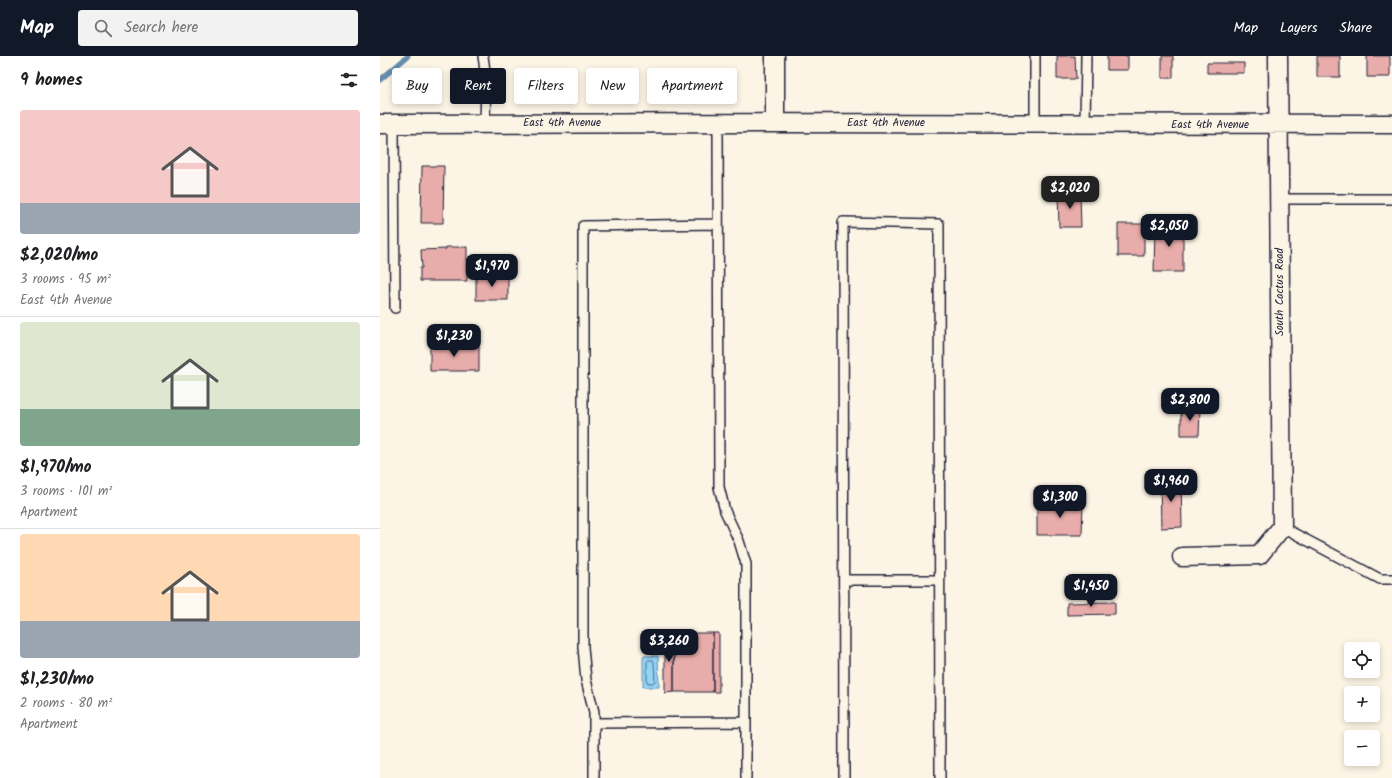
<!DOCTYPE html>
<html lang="en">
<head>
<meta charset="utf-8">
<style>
	body { margin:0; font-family:Kalam,sans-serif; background:#f2f2f2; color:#202124; height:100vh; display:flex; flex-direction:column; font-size:15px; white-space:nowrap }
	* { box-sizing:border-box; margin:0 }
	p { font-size:13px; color:#757577 }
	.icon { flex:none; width:22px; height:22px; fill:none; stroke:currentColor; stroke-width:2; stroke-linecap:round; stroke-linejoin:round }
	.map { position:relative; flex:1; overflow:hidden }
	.drawer { display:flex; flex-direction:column; background:#fff; width:380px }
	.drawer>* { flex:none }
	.banner { position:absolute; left:12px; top:12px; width:380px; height:36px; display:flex; gap:8px }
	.buttons { position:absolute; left:964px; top:586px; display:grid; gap:8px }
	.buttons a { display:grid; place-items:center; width:36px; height:36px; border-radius:4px; background:#fff; box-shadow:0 2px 6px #0003; font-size:20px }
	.price { position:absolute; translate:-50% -34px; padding:0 9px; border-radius:8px; background:#111827; color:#fff; font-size:13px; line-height:26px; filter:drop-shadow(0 1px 2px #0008) }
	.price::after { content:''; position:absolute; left:50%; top:24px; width:12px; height:9px; margin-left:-6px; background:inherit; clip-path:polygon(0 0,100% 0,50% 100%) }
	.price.active { background:#222; color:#fff }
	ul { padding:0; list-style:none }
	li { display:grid; align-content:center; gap:8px; height:212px; padding:0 20px }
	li+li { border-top:1px solid #e0e0e0 }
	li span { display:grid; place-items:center; height:124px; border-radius:4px; color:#555 }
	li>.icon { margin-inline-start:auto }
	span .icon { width:72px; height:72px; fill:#fffc; stroke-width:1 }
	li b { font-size:17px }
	h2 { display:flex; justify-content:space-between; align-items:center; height:48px; padding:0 20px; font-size:17px }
	.pill { padding:0 14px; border-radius:4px; background:#fff; box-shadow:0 2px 6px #0003; font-size:14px; line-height:36px }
	.pill.active { background:#111827; color:#fff }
	header { display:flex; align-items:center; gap:24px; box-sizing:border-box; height:56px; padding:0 20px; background:#111827; color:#fff }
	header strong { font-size:19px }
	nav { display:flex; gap:22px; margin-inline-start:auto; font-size:14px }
	.search { width:280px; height:36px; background:#f2f2f2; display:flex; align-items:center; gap:10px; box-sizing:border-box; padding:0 14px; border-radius:4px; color:#757577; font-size:15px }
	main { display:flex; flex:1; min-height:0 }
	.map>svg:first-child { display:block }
	.water { fill:#93d3f5; stroke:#668cab }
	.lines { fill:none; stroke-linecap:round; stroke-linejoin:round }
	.shore { stroke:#4f6985; stroke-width:1 }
	.stream { stroke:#668cab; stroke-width:5 }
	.building { fill:#e8acaa; stroke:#22223b }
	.service-casing { stroke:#22223b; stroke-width:12 }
	.minor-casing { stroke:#22223b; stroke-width:21 }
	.service { stroke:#fcf5e5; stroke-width:9 }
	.minor { stroke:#fcf5e5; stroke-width:18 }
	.labels { text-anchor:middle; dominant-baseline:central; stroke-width:3; stroke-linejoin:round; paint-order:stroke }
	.street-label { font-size:11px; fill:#22223b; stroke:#fcf5e5 }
</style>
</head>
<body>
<header>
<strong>Map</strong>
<div class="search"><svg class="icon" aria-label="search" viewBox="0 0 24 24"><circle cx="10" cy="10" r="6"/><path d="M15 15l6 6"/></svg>Search here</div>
<nav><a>Map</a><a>Layers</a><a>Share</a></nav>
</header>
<main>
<section class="drawer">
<h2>9 homes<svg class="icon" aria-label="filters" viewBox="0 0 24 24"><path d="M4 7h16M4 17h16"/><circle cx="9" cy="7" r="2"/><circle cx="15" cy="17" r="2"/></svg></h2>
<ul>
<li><span style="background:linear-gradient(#f6c9c9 75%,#9aa5b1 0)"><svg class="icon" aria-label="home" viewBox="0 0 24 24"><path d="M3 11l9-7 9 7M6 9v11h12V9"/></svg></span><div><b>$2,020/mo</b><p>3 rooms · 95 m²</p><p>East 4th Avenue</p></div></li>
<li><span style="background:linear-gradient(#dfe7d0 70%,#7fa58c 0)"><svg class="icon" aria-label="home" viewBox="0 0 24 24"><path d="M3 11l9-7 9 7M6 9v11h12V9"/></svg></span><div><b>$1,970/mo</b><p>3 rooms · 101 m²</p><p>Apartment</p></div></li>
<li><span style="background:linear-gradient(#ffd9b3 70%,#9aa5b1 0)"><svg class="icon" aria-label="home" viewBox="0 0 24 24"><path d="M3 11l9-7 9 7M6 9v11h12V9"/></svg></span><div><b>$1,230/mo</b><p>2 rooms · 80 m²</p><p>Apartment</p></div></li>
</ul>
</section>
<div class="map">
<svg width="1012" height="722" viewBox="0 0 1012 722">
	<rect width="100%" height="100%" fill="#fcf5e5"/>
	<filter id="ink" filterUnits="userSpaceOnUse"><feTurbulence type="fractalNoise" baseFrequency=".025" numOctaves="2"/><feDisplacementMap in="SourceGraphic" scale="8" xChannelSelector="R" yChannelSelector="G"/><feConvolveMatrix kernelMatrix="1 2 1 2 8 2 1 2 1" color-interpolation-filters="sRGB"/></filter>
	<g filter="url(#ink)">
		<path class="water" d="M263 600H278L279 631H263Z"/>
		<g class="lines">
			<path class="shore" d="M269 604H273L274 606 275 625 273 627H269L267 626V606Z"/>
			<path class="stream" d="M0 24 28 0"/>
		</g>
		<path class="building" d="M677 0H695L696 23H677Z
			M727 0H748V14H727Z
			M782 0H793V22H782Z
			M937 0H960V21H937Z
			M987 0H1010V21H987Z
			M827 7H864V17H827Z
			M42 110H64L63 167H41Z
			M678 137H700L701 171H679Z
			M738 168H764V200H738Z
			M785 168H803V216H774L775 169H785Z
			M66 191H87V225H40V212H42L41 194 66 193Z
			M96 220H128V244H96Z
			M50 289H99V315H50Z
			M801 354H820L819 379H801Z
			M780 422H801L802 471 781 472Z
			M657 447H703L702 479H657Z
			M735 546V558L687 559V547Z
			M285 577H294V636L285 637Z
			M294 577H333V636H294Z
			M333 577H339V636H333Z"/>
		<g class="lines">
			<g class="service-casing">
				<path id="service" d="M103 0 106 22 105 68
					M655 0V68
					M338 67 339 431 345 455 359 485 366 508V722
					M14 68 15 252
					M705 68 706 0
					M900 143H1012
					M902 471 1000 523H1012
					M464 524H559
					M214 667 366 666
					M214 722V656L206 624 203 591V170L338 168
					M464 722 463 166 559 168 560 722"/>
			</g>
			<g class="minor-casing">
				<path id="minor" d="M395 0V67
					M0 68 395 67 1012 68
					M802 501 879 499 902 471 898 0"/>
			</g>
			<use href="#service" class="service"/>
			<use href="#minor" class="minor"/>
		</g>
	</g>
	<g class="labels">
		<g class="street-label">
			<text x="182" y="67">East 4th Avenue</text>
			<text x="506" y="67">East 4th Avenue</text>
			<text x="830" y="69">East 4th Avenue</text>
			<text transform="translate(900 236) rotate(-90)">South Cactus Road</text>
		</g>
	</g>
</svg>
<div class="buttons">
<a><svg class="icon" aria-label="locate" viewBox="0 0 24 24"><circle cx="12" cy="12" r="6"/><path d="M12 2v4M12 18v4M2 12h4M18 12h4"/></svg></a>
<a>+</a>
<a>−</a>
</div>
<b class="price active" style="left:690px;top:154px">$2,020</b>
<b class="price" style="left:789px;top:192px">$2,050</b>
<b class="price" style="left:112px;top:232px">$1,970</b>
<b class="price" style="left:74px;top:302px">$1,230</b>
<b class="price" style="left:810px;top:366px">$2,800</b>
<b class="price" style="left:791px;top:447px">$1,960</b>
<b class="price" style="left:680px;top:463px">$1,300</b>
<b class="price" style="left:711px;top:552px">$1,450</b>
<b class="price" style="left:289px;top:607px">$3,260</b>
<div class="banner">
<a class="pill">Buy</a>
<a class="pill active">Rent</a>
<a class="pill">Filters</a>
<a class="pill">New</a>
<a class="pill">Apartment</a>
</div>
</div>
</main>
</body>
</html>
